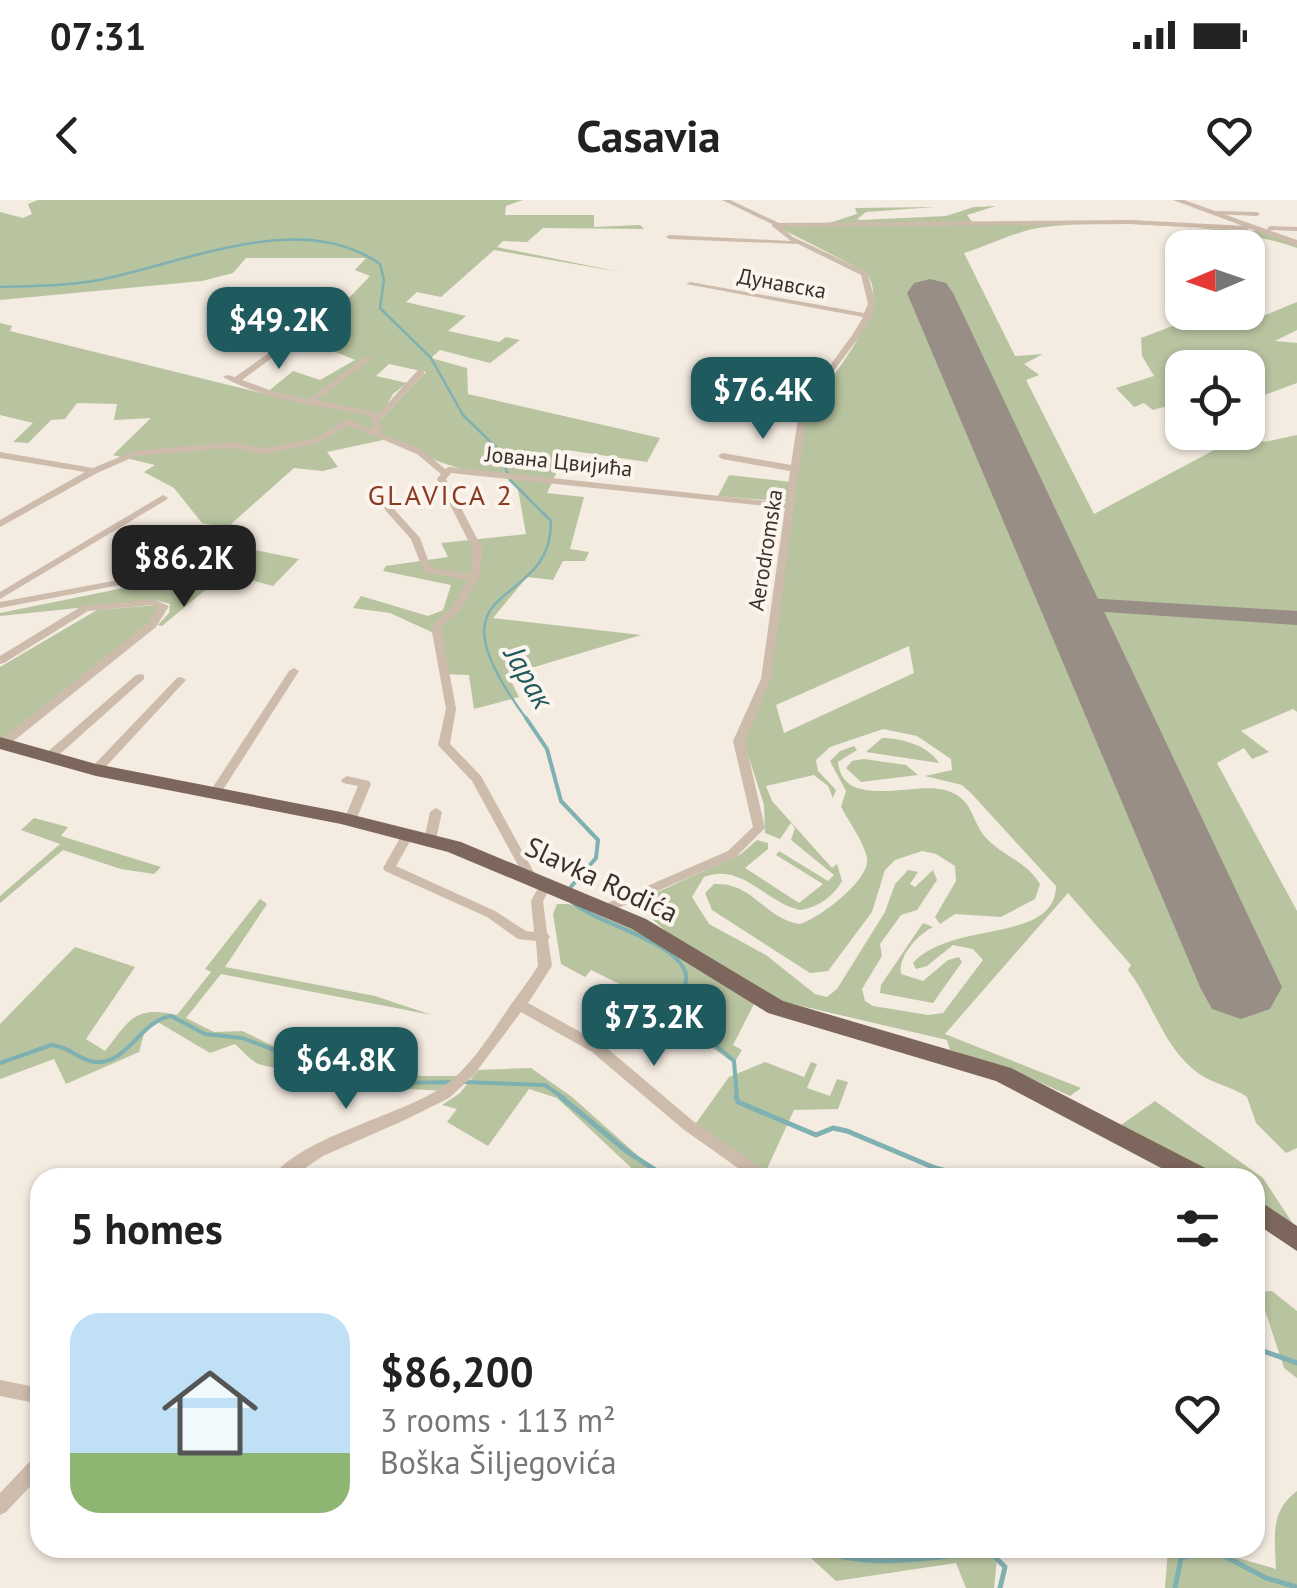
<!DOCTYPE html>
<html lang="en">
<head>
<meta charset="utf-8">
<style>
	body { margin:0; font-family:"PT Sans",sans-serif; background:#f2f2f2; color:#222; height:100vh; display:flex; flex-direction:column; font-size:38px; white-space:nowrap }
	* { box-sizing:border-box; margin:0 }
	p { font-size:32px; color:#767676 }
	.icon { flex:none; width:55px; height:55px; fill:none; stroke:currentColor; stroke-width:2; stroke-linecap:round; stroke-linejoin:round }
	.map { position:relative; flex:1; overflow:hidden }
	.details { position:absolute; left:30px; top:968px; width:1235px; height:390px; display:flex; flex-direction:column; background:#fff; border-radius:30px; box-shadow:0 2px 8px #0004 }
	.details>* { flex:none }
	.needle { width:65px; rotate:268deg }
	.controls { position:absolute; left:1165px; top:30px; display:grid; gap:20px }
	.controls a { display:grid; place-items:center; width:100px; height:100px; border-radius:20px; background:#fff; box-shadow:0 2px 8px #0004; font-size:50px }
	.price { position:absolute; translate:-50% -85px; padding:0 22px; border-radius:20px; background:#1f5a5e; color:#fff; font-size:32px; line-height:65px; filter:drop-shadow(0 2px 5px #0008) }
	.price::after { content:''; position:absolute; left:50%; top:60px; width:30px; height:22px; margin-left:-15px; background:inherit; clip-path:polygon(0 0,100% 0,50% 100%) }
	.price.current { background:#222; color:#fff }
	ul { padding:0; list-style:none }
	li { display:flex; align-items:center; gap:30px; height:250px; padding:0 40px }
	li span { display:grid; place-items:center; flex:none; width:280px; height:200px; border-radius:30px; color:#555 }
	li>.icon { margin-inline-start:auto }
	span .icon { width:120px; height:120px; fill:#fffc; stroke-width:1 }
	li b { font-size:42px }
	h2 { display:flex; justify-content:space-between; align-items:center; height:120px; padding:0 40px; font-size:42px }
	.status { display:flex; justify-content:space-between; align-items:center; height:70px; padding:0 50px; background:#fff; direction:ltr }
	.status svg { height:28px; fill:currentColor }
	header { display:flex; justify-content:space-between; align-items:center; height:130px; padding:0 40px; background:#fff; font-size:45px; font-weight:800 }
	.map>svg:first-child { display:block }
	.green { fill:#b8c4a0; fill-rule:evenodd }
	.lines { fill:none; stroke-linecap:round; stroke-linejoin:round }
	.stream-far2 { stroke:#7fb0b2; stroke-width:2.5 }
	.stream-far1 { stroke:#7fb0b2; stroke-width:4 }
	.stream { stroke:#7fb0b2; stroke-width:5 }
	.taxiway { fill:#988e86; fill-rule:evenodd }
	.runway { fill:#988e86; fill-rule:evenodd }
	.minor { fill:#cdbbac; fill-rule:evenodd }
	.tertiary { fill:#cdbbac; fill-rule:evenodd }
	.primary { fill:#7d675c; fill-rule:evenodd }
	.labels { text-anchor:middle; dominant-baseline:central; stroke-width:8; stroke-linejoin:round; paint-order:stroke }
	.far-street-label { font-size:22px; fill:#3b302b; stroke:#fbf5ee }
	.far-quarter-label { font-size:28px; letter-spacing:2.5px; fill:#8c3b22; stroke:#fbf5ee }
	.street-label { font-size:28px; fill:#3b302b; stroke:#fbf5ee }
	.water-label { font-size:30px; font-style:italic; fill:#1f5a5e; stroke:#fbf5ee }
</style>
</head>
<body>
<div class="status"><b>07:31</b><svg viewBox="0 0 49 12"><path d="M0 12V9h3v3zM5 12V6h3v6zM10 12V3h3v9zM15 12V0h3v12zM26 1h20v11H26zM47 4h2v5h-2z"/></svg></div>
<header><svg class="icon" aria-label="back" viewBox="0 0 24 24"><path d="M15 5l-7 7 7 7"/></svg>Casavia<svg class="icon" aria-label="heart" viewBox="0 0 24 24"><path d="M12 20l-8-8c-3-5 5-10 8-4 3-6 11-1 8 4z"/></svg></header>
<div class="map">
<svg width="1297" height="1388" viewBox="0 0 1297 1388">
	<rect width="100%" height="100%" fill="#f4ebe1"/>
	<path class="green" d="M38 0H523L506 6 505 15H594V27L640 25 644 29 543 28 527 42 503 41 497 47 620 72 494 50 441 97 417 92 406 102 466 116 448 131 499 142 506 137 520 140 490 163 440 150 431 158 467 168 468 194 660 238 647 262 567 250 547 293 584 297 570 349 589 352 585 361H563L553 380 527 377 493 418 641 435 508 475 519 497 474 509 469 475 444 474 436 434 390 413 353 408 361 396 428 416 443 410 451 385 383 371 386 366 448 357 441 343 526 334 518 289 505 274C450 273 430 256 381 236L379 221 426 172 389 164 376 176 407 183 393 194 373 230 383 240 327 252 338 267 323 271 294 268 231 324 250 330 235 346 299 359 273 386 247 379 240 385 216 381 162 426 158 425 169 413 170 404 155 400 0 416V413L168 379 221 327 202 323 174 288 144 272 155 265 113 255 151 218 114 220 117 204 77 203 65 219 51 220 28 243 13 242 33 223 0 215V123L12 126 10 131 265 194 293 171 320 180 355 160 324 147 328 143 301 127 317 116 268 105 350 97 370 76 355 70 366 58H246L233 73 202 81 0 100V12L23 18 32 14 28 4Z
		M996 6 967 15 973 23H829L857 14 855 8 935 7 866 12 857 19 861 20 946 16 974 7Z
		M1117 23 1257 31 1297 44V48C1233 25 1113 18 1045 27 1018 30 990 45 964 53L1015 156 1043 154 1024 164 1039 175 1026 180 1094 314 1248 232 1264 242 1297 235V512L1293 509 1241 531 1269 552 1252 559 1244 548 1217 563 1297 711V948L1286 953 1256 923 1247 897C1232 886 1212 884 1198 873 1162 846 1154 804 1128 770L1131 765 1068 693 945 834 1081 888 1070 896 1008 868 950 850 947 840 780 801 676 740 641 709 649 696 741 654 757 640 768 643V649L745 668 799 703 823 684 776 655 779 651 828 681 834 675 791 640 795 628 791 623 780 639 765 633 764 605 744 542 765 490 805 218C824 181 899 107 864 71L776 26ZM909 446 914 473 784 533 776 505ZM883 529 917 536 951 559 952 570 925 576 962 585 971 593 1056 686C1055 744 951 720 913 763L916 769 927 766 953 745 973 749 983 760 943 813 928 815 873 806 865 801 862 789 882 756 880 744 901 715 917 710 937 680 933 670 915 687 910 684 918 672 908 670 895 684 885 712 837 789 827 797 815 794 766 755 709 724 692 697 704 677C743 662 765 703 800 710 817 708 834 696 842 681L837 664 832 668 772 601 766 586 814 575 828 586 833 598 836 590 818 571 816 560 830 547Z
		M1297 102V130L1275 141 1297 143V183L1248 201V168H1182V202L1153 210 1144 203 1134 207 1116 188 1154 176 1142 156 1141 138 1183 122 1204 129H1231Z
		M729 275 791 282 787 302 718 296Z
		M157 405 164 411 6 539 0 537V467L97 410Z
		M882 538C902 538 929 546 939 563L866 552Z
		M854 546 857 550 838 562C843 611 913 581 945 590 975 598 970 622 988 640 1005 657 1027 662 1040 684L1035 699 1001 717 955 714 940 724 935 717 956 681 955 666 936 654 922 651 895 660 885 670 872 712 828 771 810 773 712 710 705 693 714 684C754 682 764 719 800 724 818 719 871 680 867 658 864 642 849 622 841 607L846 591 830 561 840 551Z
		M864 559 906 565 918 575 861 582 846 568 852 561Z
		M34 618 68 627 61 636 161 667 154 674 121 669 63 650 0 703V696L60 644 21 630Z
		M260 699 267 704 225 767 375 796 432 815 221 774 186 818 214 832 242 831 323 869 370 876H460L446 891 317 884C298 867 284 871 262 865 252 863 243 851 235 844L210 853 156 821 145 830 139 852 66 884 54 859 0 879V824L75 747 135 767 86 839 105 851C130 820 134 805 177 815L211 772 205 769Z
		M557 704H569L635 730 755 802 733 845 742 850 734 863 658 810 625 840 601 826 632 790 591 770 585 777 561 764 553 714Z
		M923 723 933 727C917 735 898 756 901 774L923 781 948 760 959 757 962 762 933 803 880 793 881 785Z
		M765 862 804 877 811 862 817 864 807 888 830 896 837 879 848 882 838 909 794 910 765 973 694 926 729 877Z
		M531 868 572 897 662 977H641L557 898 529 889 488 946 447 922 457 909 442 905 460 893 478 870Z
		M1155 901 1263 978 1297 1030 1255 1002V978L1213 977 1121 925Z
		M1272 1091 1297 1111V1178L1284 1168 1259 1092Z
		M1297 1291V1388H1165L1168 1348H1203L1276 1369C1275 1338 1269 1312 1297 1291Z
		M800 1348H883V1351L993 1348 998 1350 994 1388H966L956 1363 836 1381Z"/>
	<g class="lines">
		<path class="stream-far2" d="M0 87C33 86 67 86 99 80 185 63 301 8 380 64L384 80 380 108 431 158 463 215 499 250 510 280 551 321C552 416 417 372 528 521"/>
		<path class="stream-far1" d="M526 518 547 549 561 601 598 640 596 658 569 689
			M572 702C597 724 680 742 686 775 688 784 680 796 679 806L699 831 734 861 737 899
			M0 863 51 845C69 846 80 861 96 862 128 864 140 821 171 816L205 834 242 838 344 876 400 883 454 882
			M463 882 545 885 565 899"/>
		<path class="stream" d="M561 897 629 953 668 978
			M736 897 738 902 816 935 833 928 847 931 935 968 973 978
			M1255 1148 1297 1163
			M814 1348C872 1372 930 1356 990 1352L1005 1367 1000 1388
			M1175 1388 1181 1358 1211 1349 1266 1378 1297 1387"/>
		<path class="taxiway" d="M1070 397 1297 411V425L1061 409 1058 404Z"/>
		<path class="runway" d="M930 79 946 83 953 93 1282 787 1270 809 1241 819 1212 809 1200 787 907 93 914 83Z"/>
		<path class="minor" d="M722 0H730L779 23 1130 20 1247 26 1250 28 1247 30 1130 24 781 27 793 37 867 72 876 104 872 116 860 136 820 189 806 219 771 479 745 541 765 628 736 657 609 712 605 714 599 709 601 706 728 651 753 627 733 541 761 479 785 308 451 273 446 279 483 350 479 378 460 411 441 427 456 509 450 544 481 576 537 678 531 682 525 678 472 581 438 545 446 509 431 426 452 407 468 380 424 372 411 339 386 311 375 292 383 290 393 308 420 338 431 368 470 374 473 350 437 279 441 274 417 254 348 225 320 243 264 254 230 248 136 256 97 273 0 327V320L85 272 0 258V252L93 268 134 251 230 242 264 248 314 239 347 219 374 230 371 216C322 206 266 201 223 177L227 175 235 177 300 131H303V135L242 180 275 192 309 199 368 155 372 157 371 159 317 200 379 213 418 170H424V174L380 220 383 234 423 250 445 269 449 267 786 303 790 271 722 259 718 256 722 253 791 265 798 219 807 199 754 187 760 176H763L767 178 763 185 809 194 853 134 863 117 686 84 690 82 864 113 868 104 861 75 798 44 669 39 666 37 669 35 791 41 772 26V24Z
			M1215 11 1257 12 1260 14 1257 16 1213 14V12Z
			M163 295 168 298 166 300 0 399V392Z
			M196 327 201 330 169 367 151 379 0 408V402L145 375 163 363 193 328Z
			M153 399 169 406 156 427 6 547H0V540L148 423 158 407 152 405 88 411 4 463 0 464V456L82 406Z
			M294 468 299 471 219 596H211L209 593 211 590 289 471Z
			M140 474 144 475V479L52 561H44L42 558 44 555 136 475Z
			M181 477 186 480 100 573H92L90 570 92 567 177 478Z
			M347 576 369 581 371 584 356 620 350 624 344 620 358 586 343 583 341 580Z
			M436 608 442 612 436 640 430 644 424 640 430 612Z
			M408 630 414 634 396 666 495 711 526 731 534 732 531 701 542 681H550L552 684 543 701 547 733 550 737 548 740 552 766 528 803 602 844 693 921 769 973 771 978H752L683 929 592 852 521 812 473 876 449 898 407 919 323 956 290 978H271C301 938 391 918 436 891 469 872 491 833 512 803 520 792 530 779 538 766L536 741 518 739 487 717 385 671 383 668 404 631Z
			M0 1180 40 1188V1204L0 1196Z
			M40 1254V1276L6 1312 0 1315V1293L34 1257Z"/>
		<path class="tertiary" d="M1173 0H1184L1297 40V46Z
			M1271 26 1297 27V31L1268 30 1267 28Z"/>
		<path class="primary" d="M0 537 96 564 341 612 461 642 646 719 783 801 1011 868 1211 971 1215 978H1180L996 881 768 813 632 729 448 652 341 624 96 576 0 549Z
			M1255 998 1297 1026V1051L1255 1023Z"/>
	</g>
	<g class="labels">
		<g class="far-street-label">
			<text transform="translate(782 83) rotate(10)">Дунавска</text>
			<text transform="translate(559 261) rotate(6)">Јована Цвијића</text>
			<text transform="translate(765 350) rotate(-81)">Aerodromska</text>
		</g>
		<g class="far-quarter-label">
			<text x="441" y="294">GLAVICA 2</text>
		</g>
		<g class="street-label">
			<text transform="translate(602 679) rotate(25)">Slavka Rodića</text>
		</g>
		<g class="water-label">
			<text transform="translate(530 477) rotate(60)">Јарак</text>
		</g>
	</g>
</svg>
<div class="controls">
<a><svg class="needle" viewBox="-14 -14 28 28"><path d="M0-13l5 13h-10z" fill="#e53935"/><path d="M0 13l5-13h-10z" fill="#767676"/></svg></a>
<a><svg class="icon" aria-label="locate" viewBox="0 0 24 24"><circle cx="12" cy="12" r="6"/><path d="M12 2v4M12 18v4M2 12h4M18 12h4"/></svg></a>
</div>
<b class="price" style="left:279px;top:172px">$49.2K</b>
<b class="price" style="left:763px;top:242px">$76.4K</b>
<b class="price current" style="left:184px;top:410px">$86.2K</b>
<b class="price" style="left:654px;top:869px">$73.2K</b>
<b class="price" style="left:346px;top:912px">$64.8K</b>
<section class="details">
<h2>5 homes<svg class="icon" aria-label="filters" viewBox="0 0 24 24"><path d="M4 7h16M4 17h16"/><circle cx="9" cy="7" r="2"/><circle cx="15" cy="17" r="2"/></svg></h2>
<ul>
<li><span style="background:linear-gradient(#bfe0f5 70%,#8fb573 0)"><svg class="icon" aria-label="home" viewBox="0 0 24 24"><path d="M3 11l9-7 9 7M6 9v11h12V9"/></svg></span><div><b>$86,200</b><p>3 rooms · 113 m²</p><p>Boška Šiljegovića</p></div><svg class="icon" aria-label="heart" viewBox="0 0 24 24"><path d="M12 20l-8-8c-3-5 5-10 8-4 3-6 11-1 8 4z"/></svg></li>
</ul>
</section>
</div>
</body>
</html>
